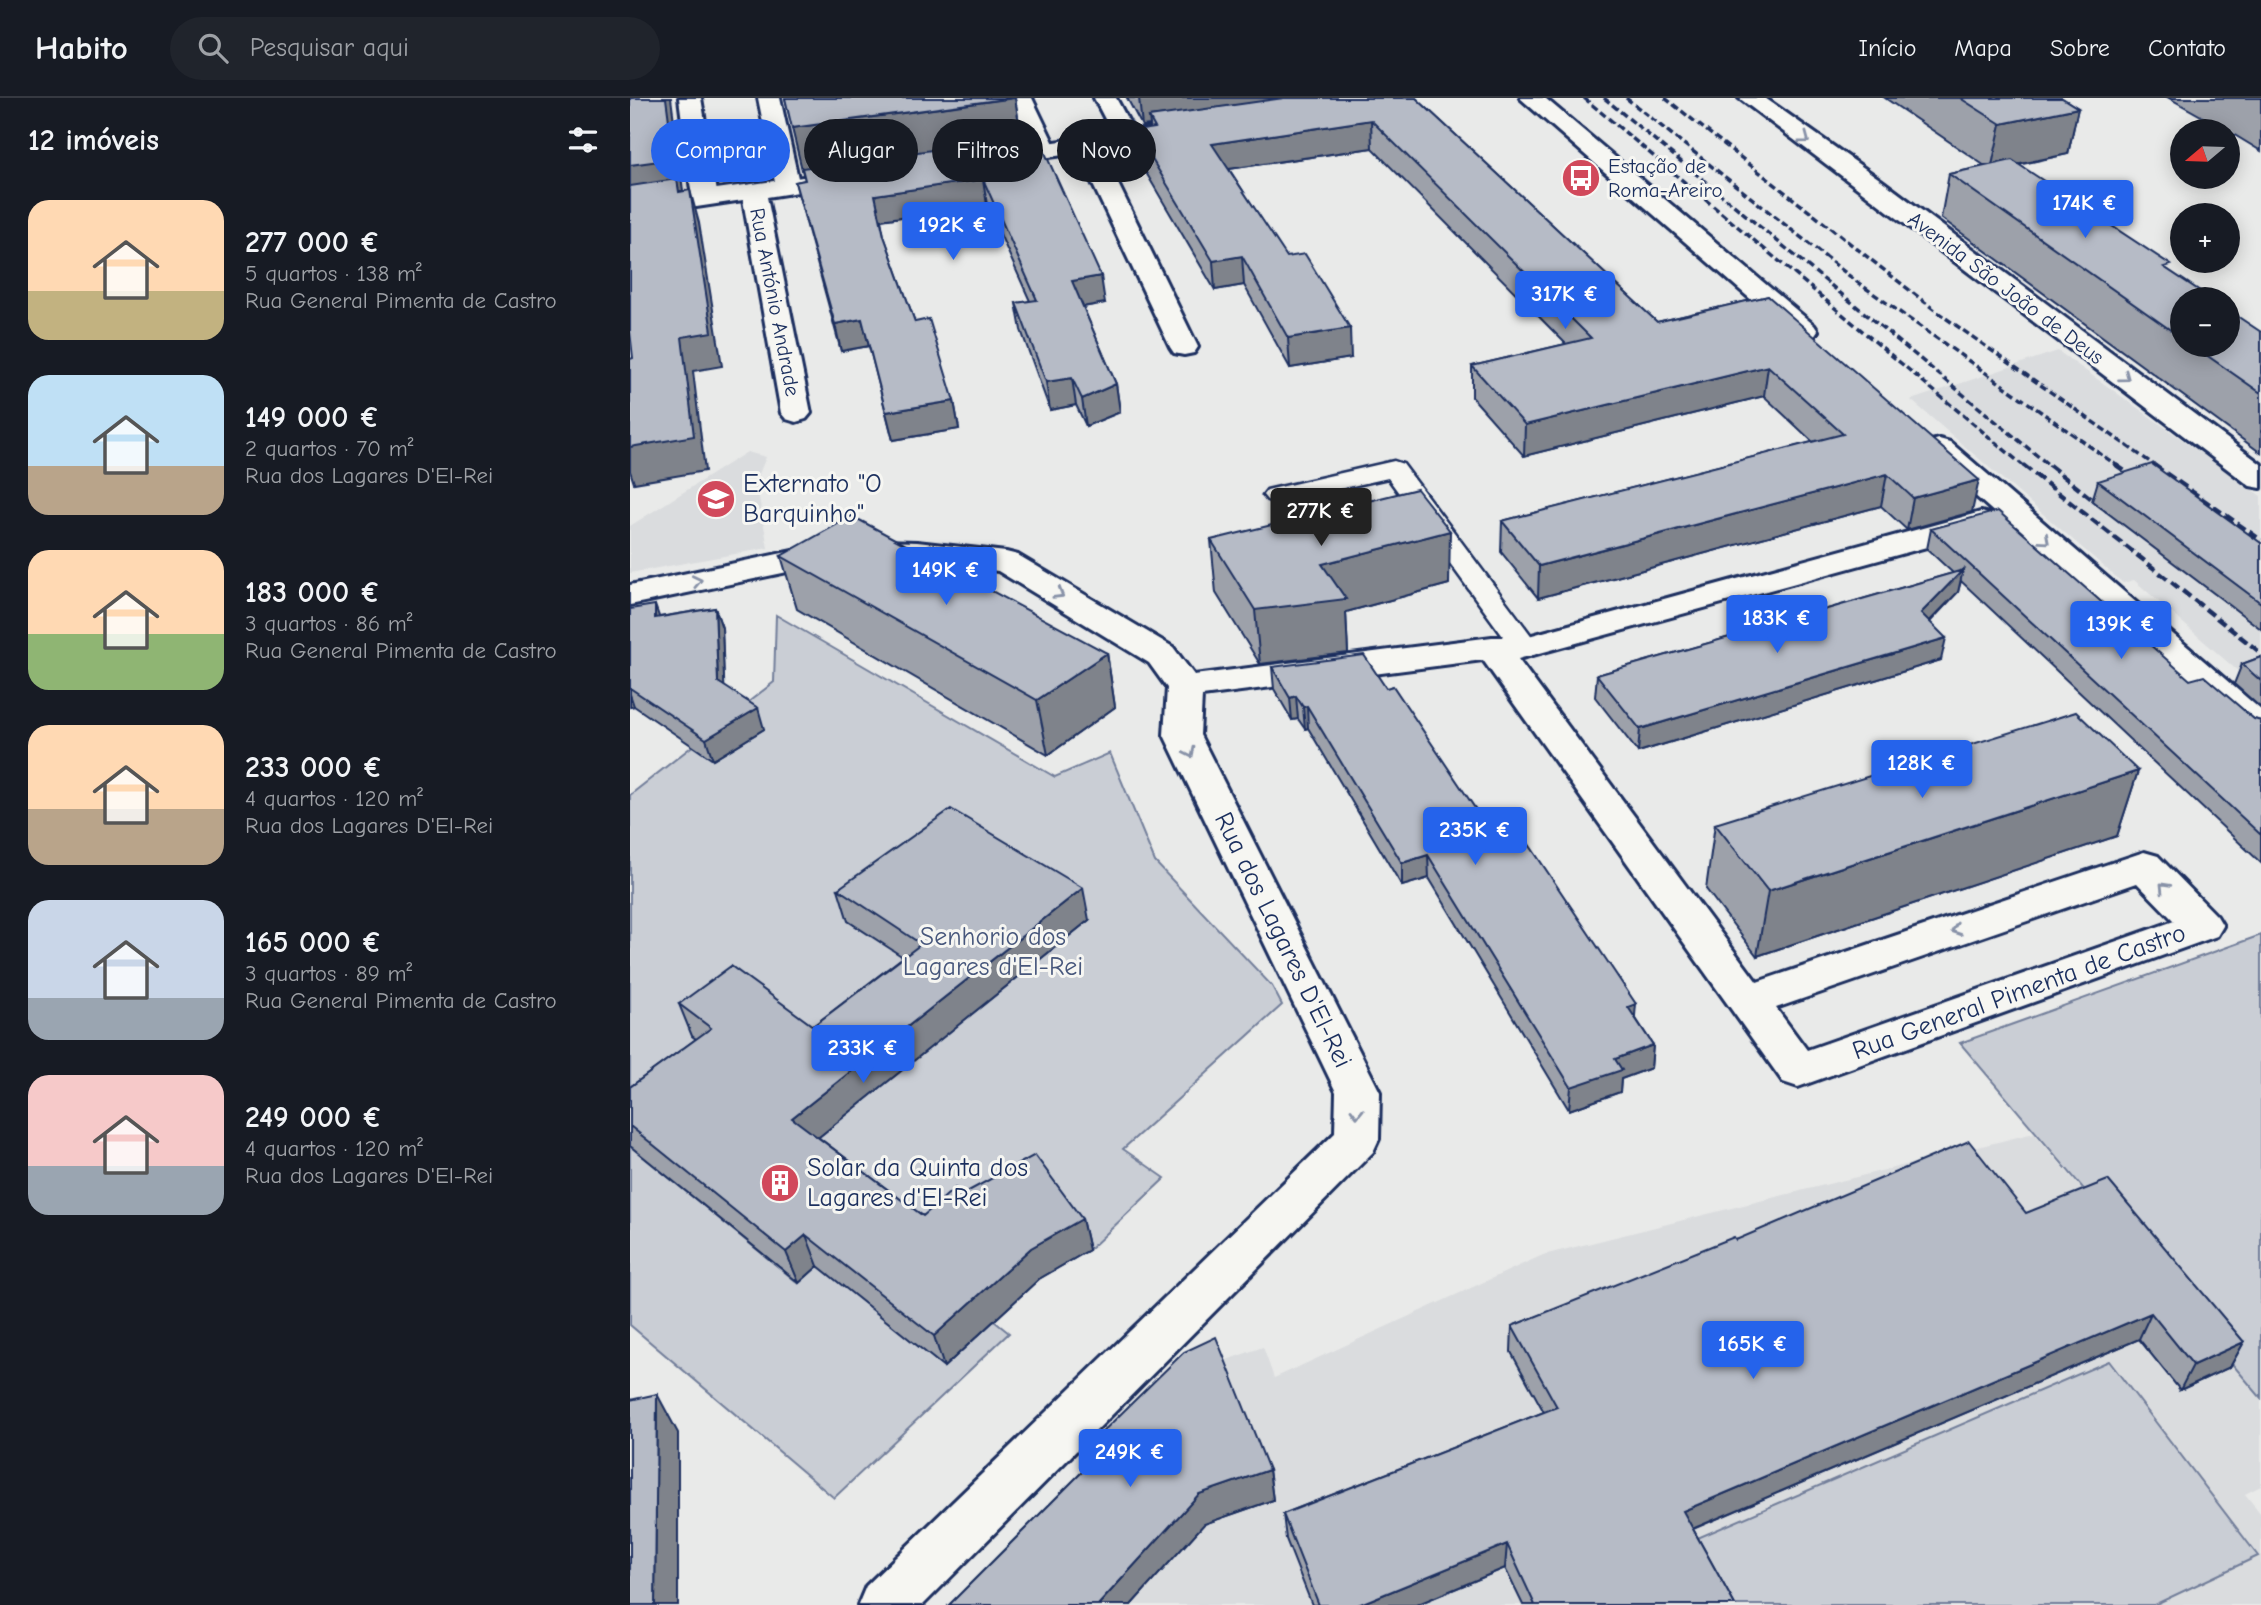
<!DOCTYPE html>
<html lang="pt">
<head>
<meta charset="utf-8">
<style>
	body { margin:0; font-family:"Comic Neue",sans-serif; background:#20242c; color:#f1f3f6; height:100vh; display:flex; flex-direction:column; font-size:26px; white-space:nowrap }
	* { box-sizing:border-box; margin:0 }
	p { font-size:23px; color:#9ea1a6 }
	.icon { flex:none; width:38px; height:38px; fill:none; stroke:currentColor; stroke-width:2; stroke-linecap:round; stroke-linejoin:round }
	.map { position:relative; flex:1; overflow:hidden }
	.sheet { display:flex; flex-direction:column; background:#171b24; width:630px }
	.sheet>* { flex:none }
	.hud { position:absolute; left:21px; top:21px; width:665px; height:63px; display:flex; gap:14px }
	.needle { width:46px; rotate:251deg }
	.tools { position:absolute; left:1540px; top:21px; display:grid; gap:14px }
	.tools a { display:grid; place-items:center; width:70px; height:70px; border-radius:50%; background:#171b24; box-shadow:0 4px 18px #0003; font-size:35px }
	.price { position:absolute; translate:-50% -60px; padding:0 16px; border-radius:7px; background:#2563eb; color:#fff; font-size:23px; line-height:46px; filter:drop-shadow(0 2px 4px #0008) }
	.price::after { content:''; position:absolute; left:50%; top:42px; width:21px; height:16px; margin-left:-10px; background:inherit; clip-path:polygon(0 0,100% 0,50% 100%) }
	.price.on { background:#222; color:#fff }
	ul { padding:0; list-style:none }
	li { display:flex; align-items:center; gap:21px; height:175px; padding:0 28px }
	li span { display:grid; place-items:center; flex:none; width:196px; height:140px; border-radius:21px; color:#555 }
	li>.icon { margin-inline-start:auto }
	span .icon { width:84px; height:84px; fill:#fffc; stroke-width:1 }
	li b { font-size:30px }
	h2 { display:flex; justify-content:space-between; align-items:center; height:84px; padding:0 28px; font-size:30px }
	.tag { padding:0 24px; border-radius:32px; background:#171b24; box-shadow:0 4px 18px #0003; font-size:24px; line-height:63px }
	.tag.on { background:#2563eb; color:#fff }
	header { display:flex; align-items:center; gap:42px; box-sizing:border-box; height:98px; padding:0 35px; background:#171b24; border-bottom:2px solid #363941 }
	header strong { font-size:33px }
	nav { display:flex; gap:38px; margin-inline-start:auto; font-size:24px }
	.search { width:490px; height:63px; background:#20242c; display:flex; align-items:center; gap:18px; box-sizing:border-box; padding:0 24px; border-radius:38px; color:#9ea1a6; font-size:26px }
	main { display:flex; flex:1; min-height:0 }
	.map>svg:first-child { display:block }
	.built { fill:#dadcde }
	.green { fill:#caced5; stroke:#727e9a; stroke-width:2 }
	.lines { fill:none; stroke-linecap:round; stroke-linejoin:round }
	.service-casing { stroke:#1b2f5e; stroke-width:5 }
	.pedestrian-casing { stroke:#1b2f5e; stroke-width:6 }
	.minor-casing { stroke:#1b2f5e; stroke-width:6 }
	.service { fill:#f6f6f2; fill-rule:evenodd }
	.pedestrian { fill:#f6f6f2; fill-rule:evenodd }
	.minor { fill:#f6f6f2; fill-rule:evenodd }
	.rail-far1 { stroke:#1b2f5e; stroke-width:3.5; stroke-dasharray:7 3.5; stroke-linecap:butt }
	.rail { stroke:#1b2f5e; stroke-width:4.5; stroke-dasharray:10 4.5; stroke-linecap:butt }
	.wall { fill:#9da1aa; stroke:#1b2f5e; stroke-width:2 }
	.shaded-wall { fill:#7f838b; stroke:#1b2f5e; stroke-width:2 }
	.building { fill:#b6bbc6; stroke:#1b2f5e; stroke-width:2 }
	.oneway { stroke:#8892a8 }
	.labels { text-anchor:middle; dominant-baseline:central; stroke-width:6; stroke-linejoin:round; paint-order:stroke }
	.far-poi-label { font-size:21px; fill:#1b2f5e; stroke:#f6f6f2; text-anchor:start }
	.far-street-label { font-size:21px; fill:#1b2f5e; stroke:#f6f6f2 }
	.poi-label { font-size:26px; fill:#1b2f5e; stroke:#f6f6f2; text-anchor:start }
	.park-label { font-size:26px; fill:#47577c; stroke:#f6f6f2 }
	.street-label { font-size:26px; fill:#1b2f5e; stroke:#f6f6f2 }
</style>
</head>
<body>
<header>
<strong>Habito</strong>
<div class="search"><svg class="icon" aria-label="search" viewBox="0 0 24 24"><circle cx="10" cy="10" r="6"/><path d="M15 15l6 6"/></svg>Pesquisar aqui</div>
<nav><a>Início</a><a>Mapa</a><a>Sobre</a><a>Contato</a></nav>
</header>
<main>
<section class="sheet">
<h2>12 imóveis<svg class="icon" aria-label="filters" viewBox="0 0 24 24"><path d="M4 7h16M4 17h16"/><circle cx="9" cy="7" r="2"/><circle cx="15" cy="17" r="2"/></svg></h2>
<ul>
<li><span style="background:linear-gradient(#ffd9b3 65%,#c2b280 0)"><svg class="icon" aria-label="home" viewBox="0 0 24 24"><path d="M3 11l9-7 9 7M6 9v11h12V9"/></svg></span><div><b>277 000 €</b><p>5 quartos · 138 m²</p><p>Rua General Pimenta de Castro</p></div></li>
<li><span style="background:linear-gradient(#bfe0f5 65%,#b9a48a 0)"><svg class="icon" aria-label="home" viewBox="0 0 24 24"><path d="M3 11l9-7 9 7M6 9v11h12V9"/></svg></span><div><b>149 000 €</b><p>2 quartos · 70 m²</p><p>Rua dos Lagares D'El-Rei</p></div></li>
<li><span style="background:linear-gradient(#ffd9b3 60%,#8fb573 0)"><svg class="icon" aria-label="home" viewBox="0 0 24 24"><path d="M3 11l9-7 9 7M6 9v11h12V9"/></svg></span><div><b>183 000 €</b><p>3 quartos · 86 m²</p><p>Rua General Pimenta de Castro</p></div></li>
<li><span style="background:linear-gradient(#ffd9b3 60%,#b9a48a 0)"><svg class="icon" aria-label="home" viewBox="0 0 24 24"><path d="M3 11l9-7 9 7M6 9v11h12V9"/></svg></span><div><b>233 000 €</b><p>4 quartos · 120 m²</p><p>Rua dos Lagares D'El-Rei</p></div></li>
<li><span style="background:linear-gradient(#c9d6e8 70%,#9aa5b1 0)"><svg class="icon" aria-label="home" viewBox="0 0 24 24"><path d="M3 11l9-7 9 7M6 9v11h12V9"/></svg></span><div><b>165 000 €</b><p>3 quartos · 89 m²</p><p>Rua General Pimenta de Castro</p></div></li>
<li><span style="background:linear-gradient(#f6c9c9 65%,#9aa5b1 0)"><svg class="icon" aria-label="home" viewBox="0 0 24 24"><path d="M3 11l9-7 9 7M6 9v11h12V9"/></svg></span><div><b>249 000 €</b><p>4 quartos · 120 m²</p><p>Rua dos Lagares D'El-Rei</p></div></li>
</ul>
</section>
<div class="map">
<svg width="1631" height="1507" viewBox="0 0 1631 1507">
	<rect width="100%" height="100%" fill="#e9eae9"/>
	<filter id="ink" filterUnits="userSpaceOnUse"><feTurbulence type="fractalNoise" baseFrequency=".0143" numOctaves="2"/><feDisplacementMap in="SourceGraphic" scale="14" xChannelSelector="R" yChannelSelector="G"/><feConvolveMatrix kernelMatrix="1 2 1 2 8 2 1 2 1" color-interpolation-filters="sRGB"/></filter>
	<g filter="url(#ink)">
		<path class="built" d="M1428 253 1631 398V604L1618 582 1504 482 1493 485 1281 302Z
			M117 354 136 359 126 383 138 450 0 475V428Z
			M1404 1035 1631 1300V1388L1615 1396 1631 1416V1507H337L549 1279 633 1249 644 1280 913 1157Z"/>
		<path class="green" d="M146 517 425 679 480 655 525 764 642 888 652 907 493 1051 535 1080 459 1152 303 1149 174 1051 243 995 135 993 0 1031V697L144 584Z
			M1631 837V1300L1330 945Z
			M0 1048 168 1185 188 1168 314 1269 364 1223 379 1235 204 1400 0 1227Z
			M1479 1263 1628 1458 1524 1507H1099L1063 1442Z"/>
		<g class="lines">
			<g class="service-casing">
				<path id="service" d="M764 363 773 366 906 544 910 550 906 556 896 559 886 556 758 380 646 405 637 402 633 397 637 392Z"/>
			</g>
			<g class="pedestrian-casing">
				<path id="pedestrian" d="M49 0H71L88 100 84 105H66L62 100Z
					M128 0H150L170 89 167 94H149L146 89Z
					M380 0H402L427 52 424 57H406Z
					M464 0H486L508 41 504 46H488Z"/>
			</g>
			<g class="minor-casing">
				<path id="minor" d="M890 0H915L1184 227 1188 233 1184 239H1164Z
					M1109 0H1135L1251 82 1631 366V390L1620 388Z
					M556 25 564 27 568 32 564 37 471 51 568 249 564 255 554 257 544 255 540 249 448 55 362 67 353 65 350 60 353 55 362 53Z
					M216 73 225 75 228 80 225 85 137 99 181 315 176 321 166 324 156 321 151 315 113 102 0 119V103Z
					M1309 341 1320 344 1631 612V643L1618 639 1298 356 1294 350 1298 344Z
					M1351 414 1362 417 1367 424 1362 431 888 561 1127 884 1514 754 1528 758 1587 818 1593 828 1587 838 1168 989 1153 984 853 562 572 598 570 637 750 994 749 1041 743 1054 293 1507H228L236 1488 705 1035 706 994 534 637 537 590 519 565 368 473 287 464 215 462 0 507V487L215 442 287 444 376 454 388 457 543 549 564 577 862 539H895ZM1507 785 1544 823 1177 952 1146 910Z"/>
			</g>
			<use href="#service" class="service"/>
			<use href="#pedestrian" class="pedestrian"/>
			<use href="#minor" class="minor"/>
			<path class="rail-far1" d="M954 0 1395 369
				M974 0 1421 369
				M996 0 1227 184 1489 369
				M1035 0 1310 216 1527 369"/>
			<path class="rail" d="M1393 367 1631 555
				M1419 367 1477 413
				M1486 367 1512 385
				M1524 367 1631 442"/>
		</g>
		<path class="wall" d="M155 0H385L391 39 475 205 453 209 486 286 490 314 456 328 446 307 420 312 391 232 386 205 400 203 357 107 251 122 254 138 285 224 324 303 329 331 263 342 239 248 211 253 165 84 175 82Z
			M497 0H786L1027 224 1138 198 1342 414 1277 432 1251 408 908 500 871 454 872 423 1183 344 1134 298 894 358 842 299V268L936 246 742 50 599 71 721 260 660 270 614 187 585 192 508 61 505 33 520 31V27L512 28Z
			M1255 0H1432L1448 10 1438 56 1388 67 1539 173 1552 201V247H1598L1631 234V355L1311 120 1319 76 1355 68Z
			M1539 0H1631V53L1598 33Z
			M1468 383 1631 445V531L1462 403Z
			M1301 431 1624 621 1631 623V765L1331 483 1328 494 1300 524 1311 562 1008 654 965 599 967 577 1323 475 1297 451Z
			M581 442 819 486 716 514 718 555 630 566 586 495Z
			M151 458 477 555 485 609 418 657 167 511Z
			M85 510 92 530 94 588 134 631 83 662 4 608 0 609V511L29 519Z
			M1631 559V610L1604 586 1612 566Z
			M642 569 756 590 863 737 1005 919 1023 947 1021 970 991 981 990 994 939 1012 799 780 772 788 678 630 675 631 668 621 662 622 644 591Z
			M1508 673 1487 738 1127 858 1076 791 1085 726Z
			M208 791 459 822 188 1039 293 1118 333 1096 452 1121 459 1152 409 1181 314 1269 188 1168 169 1185 0 1048V989L66 941 62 938 49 906 183 928 273 859 218 823Z
			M1396 1115 1614 1244 1600 1269 1550 1292 1509 1241 1063 1431 1105 1507H893L875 1470 786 1507H682L656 1441 653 1416 914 1314 881 1254 882 1228 1106 1142Z
			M453 1353 639 1372 643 1402 574 1426 501 1507H319L457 1369Z"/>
		<path class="shaded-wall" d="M36 0H41L53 93H50L56 113 0 100V67Z
			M385 0 392 45 173 76 162 30Z
			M509 0H710L519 19 520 27 512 28Z
			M1448 10 1438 56 1361 72 1371 26Z
			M741 22 742 50 585 73 582 46Z
			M353 81 357 107 250 122 245 97Z
			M60 92 69 125 92 268 63 273 75 373 4 385 0 373V349L52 239Z
			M612 158 614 187 585 192 583 163Z
			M471 178 475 205 446 210 442 183Z
			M232 221 239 248 211 253 205 226Z
			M720 230 721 260 660 270 658 240Z
			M1138 268 1134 298 894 358 895 327Z
			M442 280 446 307 420 312 416 284Z
			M486 286 490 314 456 328 452 301Z
			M324 303 329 331 263 342 256 314Z
			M1257 376 1251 408 908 500 909 468Z
			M1349 382 1342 414 1277 432 1283 400Z
			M820 433 819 486 716 514 718 555 630 566 625 512 692 466Z
			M1333 472 1328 494 1286 537 1291 515Z
			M25 507 32 527 25 520Z
			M85 510 92 530 95 605 88 584Z
			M1316 540 1311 562 1008 654 1010 631Z
			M477 555 485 609 418 657 407 602Z
			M0 596 4 608 0 609Z
			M666 598 668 621 662 622 660 600Z
			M677 608 678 630 675 631 673 609Z
			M128 610 134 631 83 662 76 641Z
			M1508 673 1487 738 1127 858 1138 793Z
			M798 757 799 780 772 788V765Z
			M453 790 459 822 174 1051 162 1020Z
			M1006 906 1004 929 998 909Z
			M1023 947 1021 970 991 981 990 994 939 1012 941 989 985 961Z
			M452 1121 459 1152 409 1181 314 1269 304 1238 401 1150Z
			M176 1137 188 1168 169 1185 156 1154Z
			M1521 1215 1509 1241 1048 1437 1053 1413Z
			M1614 1244 1600 1269 1550 1292 1563 1267Z
			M27 1296 48 1335V1507H25Z
			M639 1372 643 1402 574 1426 501 1507H468L569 1396Z
			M877 1446 875 1470 786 1507H728Z"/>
		<path class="building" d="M0 0H36L44 61 0 67Z
			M155 0H382L162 30Z
			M654 0H786L1027 224 1138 198 1349 382 1283 400 1257 376 909 468 872 423 1213 336 1138 268 895 327 842 268 961 240 741 22 582 46 657 159 675 156 720 230 658 240 612 158 583 163 505 33 525 30 519 19Z
			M1330 0H1432L1448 10 1371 26Z
			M396 39 401 50 412 48 471 178 442 183 486 286 452 301 442 280 416 284 386 205 407 202 353 81 245 97 254 138 285 224 299 221 324 303 256 314 232 221 205 226 165 84 175 82 172 70Z
			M1382 62 1541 167 1534 169 1582 201H1552V240L1319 76Z
			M47 81 49 94 60 92 82 234 52 239 64 338 0 349V261L3 260 0 233V88Z
			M1598 212 1631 234V295L1562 247H1598Z
			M1522 366 1631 445V505L1468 383Z
			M787 391 820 433 692 466 716 501 625 512 581 442Z
			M1368 413 1560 582 1574 578 1624 621 1631 623V737L1301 431Z
			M222 418 477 555 407 602 151 458Z
			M1333 472 1291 515 1316 540 1010 631 967 577Z
			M25 507V520L85 510 88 584 128 610 76 641 0 590V511Z
			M734 557 756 590 763 588 863 737 888 730 1006 906 998 909 1023 947 985 961 992 972 941 989 798 757 772 765 677 608 673 609 666 598 660 600 642 569Z
			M1631 559V583L1612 566Z
			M1446 614 1508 673 1138 793 1085 726Z
			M321 711 453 790 162 1020 293 1118 325 1090 333 1096 405 1057 452 1121 401 1150 304 1238 176 1137 156 1154 0 1028V989L81 930 49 906 101 868 183 928 291 846 208 791Z
			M1339 1043 1396 1115 1478 1082 1614 1244 1563 1267 1521 1215 1053 1413 1105 1507H905L877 1446 728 1507H689L653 1416 927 1309 882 1228 1104 1139 1106 1142Z
			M586 1239 639 1372 569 1396 468 1507H319L464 1362 453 1353 554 1254Z
			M27 1296 25 1507H0V1302Z"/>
		<defs><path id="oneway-chevron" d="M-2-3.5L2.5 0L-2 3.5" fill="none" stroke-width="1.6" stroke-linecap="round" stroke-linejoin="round" transform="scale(1.75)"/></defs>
		<g class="oneway">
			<use href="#oneway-chevron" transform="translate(1175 41) rotate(37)"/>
			<use href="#oneway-chevron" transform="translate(1495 279) rotate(37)"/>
			<use href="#oneway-chevron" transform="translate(1415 442) rotate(41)"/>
			<use href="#oneway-chevron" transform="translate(67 483) rotate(-12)"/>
			<use href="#oneway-chevron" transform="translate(429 496) rotate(31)"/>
			<use href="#oneway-chevron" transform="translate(560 655) rotate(64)"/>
			<use href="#oneway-chevron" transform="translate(1534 789) rotate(-134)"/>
			<use href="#oneway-chevron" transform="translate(1326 832) rotate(161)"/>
			<use href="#oneway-chevron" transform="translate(727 1015) rotate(91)"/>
		</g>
	</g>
	<defs>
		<g id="bus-disc" transform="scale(2.0125)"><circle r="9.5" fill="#d1495b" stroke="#f6f6f2"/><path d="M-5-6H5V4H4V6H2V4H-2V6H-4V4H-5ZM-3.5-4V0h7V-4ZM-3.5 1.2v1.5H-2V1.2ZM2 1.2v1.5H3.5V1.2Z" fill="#fff"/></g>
		<g id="school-disc" transform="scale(2.0125)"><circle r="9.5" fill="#d1495b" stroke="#f6f6f2"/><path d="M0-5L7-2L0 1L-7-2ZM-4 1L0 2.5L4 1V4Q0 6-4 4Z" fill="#fff"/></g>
		<g id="building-disc" transform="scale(2.0125)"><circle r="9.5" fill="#d1495b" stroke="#f6f6f2"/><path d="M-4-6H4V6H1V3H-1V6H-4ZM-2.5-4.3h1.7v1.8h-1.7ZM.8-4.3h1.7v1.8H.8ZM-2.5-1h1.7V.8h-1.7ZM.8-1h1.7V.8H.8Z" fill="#fff"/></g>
	</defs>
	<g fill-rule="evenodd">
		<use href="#bus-disc" x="951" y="80"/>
		<use href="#school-disc" x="86" y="401"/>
		<use href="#building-disc" x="150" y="1085"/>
	</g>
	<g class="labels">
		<g class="far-poi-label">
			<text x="978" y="68">Estação de<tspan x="978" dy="24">Roma-Areiro</tspan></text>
		</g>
		<g class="far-street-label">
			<text transform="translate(1376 190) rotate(37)">Avenida São João de Deus</text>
			<text transform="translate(145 204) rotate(79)">Rua António Andrade</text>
		</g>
		<g class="poi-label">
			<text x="113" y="386">Externato "O<tspan x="113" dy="30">Barquinho"</tspan></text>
			<text x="177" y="1070">Solar da Quinta dos<tspan x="177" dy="30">Lagares d'El-Rei</tspan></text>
		</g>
		<g class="park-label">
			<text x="363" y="839">Senhorio dos<tspan x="363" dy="30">Lagares d'El-Rei</tspan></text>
		</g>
		<g class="street-label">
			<text transform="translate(653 842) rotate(64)">Rua dos Lagares D'El-Rei</text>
			<text transform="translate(1389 894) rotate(-20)">Rua General Pimenta de Castro</text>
		</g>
	</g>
</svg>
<div class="tools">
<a><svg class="needle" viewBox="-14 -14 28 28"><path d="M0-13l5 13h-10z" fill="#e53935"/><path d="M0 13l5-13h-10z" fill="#9ea1a6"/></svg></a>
<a>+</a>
<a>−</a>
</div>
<b class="price" style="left:1455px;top:142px">174K €</b>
<b class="price" style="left:323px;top:164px">192K €</b>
<b class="price" style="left:935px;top:233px">317K €</b>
<b class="price on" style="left:691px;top:450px">277K €</b>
<b class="price" style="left:316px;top:509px">149K €</b>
<b class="price" style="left:1147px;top:557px">183K €</b>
<b class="price" style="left:1491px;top:563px">139K €</b>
<b class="price" style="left:1292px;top:702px">128K €</b>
<b class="price" style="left:845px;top:769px">235K €</b>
<b class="price" style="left:233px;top:987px">233K €</b>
<b class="price" style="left:1123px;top:1283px">165K €</b>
<b class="price" style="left:500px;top:1391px">249K €</b>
<div class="hud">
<a class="tag on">Comprar</a>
<a class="tag">Alugar</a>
<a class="tag">Filtros</a>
<a class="tag">Novo</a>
</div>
</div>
</main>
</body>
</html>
